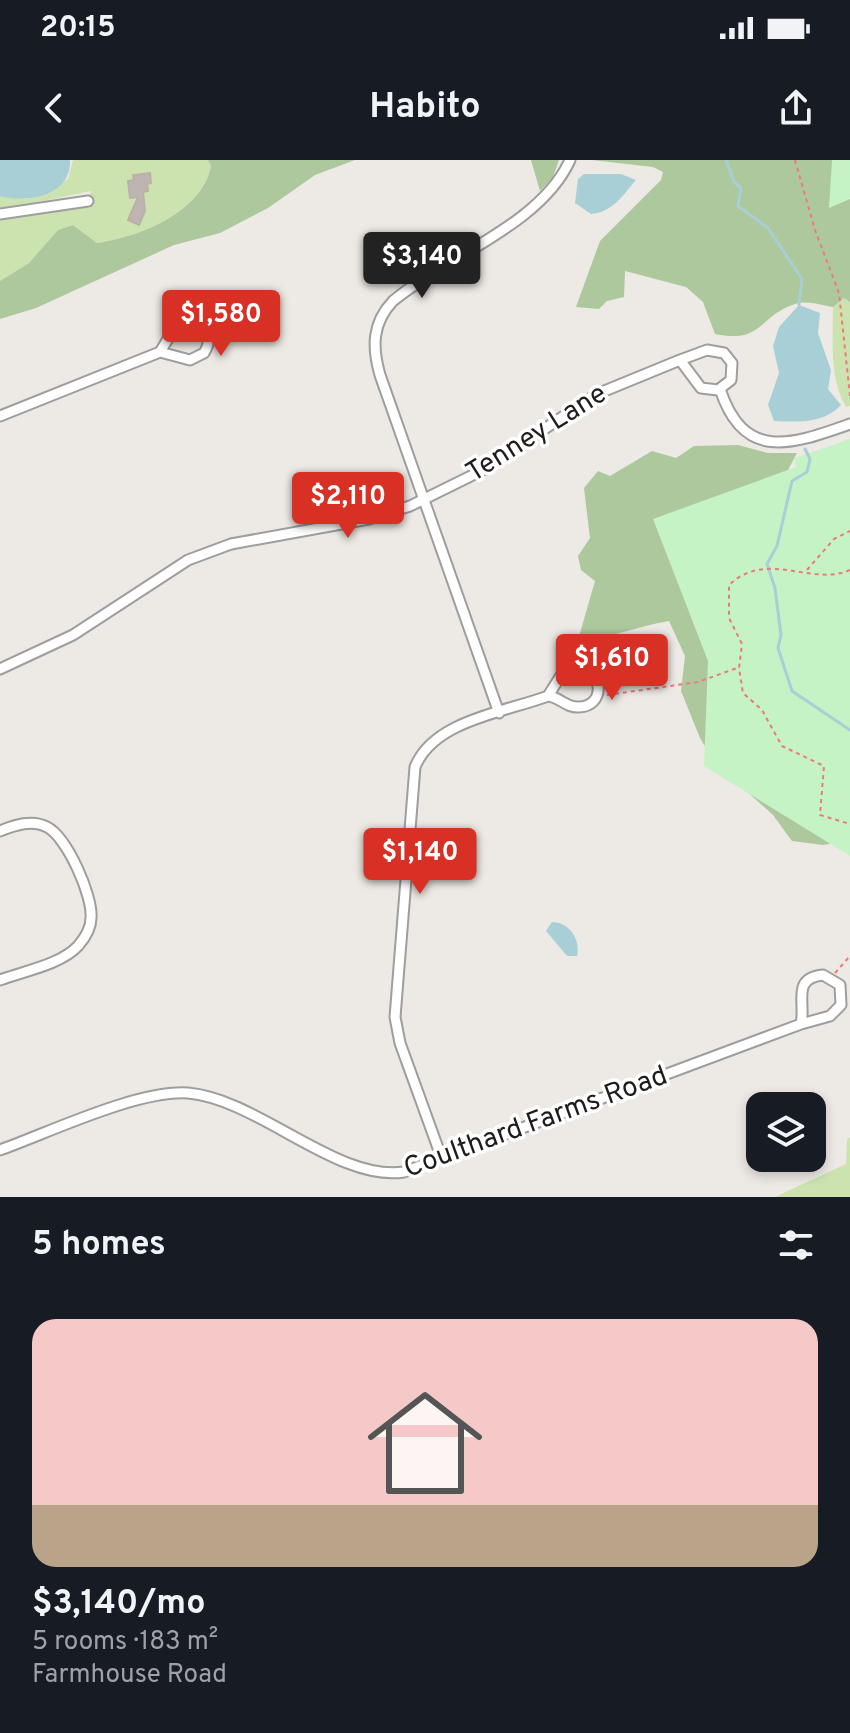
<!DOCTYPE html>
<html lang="en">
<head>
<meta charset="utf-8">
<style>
	body { margin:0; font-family:Overpass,sans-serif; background:#20242c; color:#f1f3f6; height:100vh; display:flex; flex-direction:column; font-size:30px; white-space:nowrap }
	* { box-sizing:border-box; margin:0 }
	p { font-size:26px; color:#9ea1a6 }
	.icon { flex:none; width:44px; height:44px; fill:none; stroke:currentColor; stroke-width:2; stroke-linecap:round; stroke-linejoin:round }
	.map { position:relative; height:1037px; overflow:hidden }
	.side { display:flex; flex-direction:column; background:#171b24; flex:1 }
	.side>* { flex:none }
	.controls { position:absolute; left:746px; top:932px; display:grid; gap:16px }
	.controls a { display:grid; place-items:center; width:80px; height:80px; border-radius:16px; background:#171b24; box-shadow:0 4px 12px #0003; font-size:40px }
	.price { position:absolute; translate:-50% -68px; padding:0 18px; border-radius:8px; background:#d93025; color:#fff; font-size:26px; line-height:52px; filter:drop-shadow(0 2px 4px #0008) }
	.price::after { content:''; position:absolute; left:50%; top:48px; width:24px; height:18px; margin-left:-12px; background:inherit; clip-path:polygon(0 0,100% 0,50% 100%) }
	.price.selected { background:#222; color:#fff }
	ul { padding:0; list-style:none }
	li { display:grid; align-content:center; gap:16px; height:424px; padding:0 32px }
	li+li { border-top:2px solid #363941 }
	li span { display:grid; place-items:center; height:248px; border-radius:24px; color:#555 }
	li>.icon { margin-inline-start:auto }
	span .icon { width:144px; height:144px; fill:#fffc; stroke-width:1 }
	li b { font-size:34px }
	h2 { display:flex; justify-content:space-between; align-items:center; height:96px; padding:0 32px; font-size:34px }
	.status { display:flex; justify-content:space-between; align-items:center; height:56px; padding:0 40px; background:#171b24; direction:ltr }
	.status svg { height:22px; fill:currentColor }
	header { display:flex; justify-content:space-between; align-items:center; height:104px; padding:0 32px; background:#171b24; font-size:36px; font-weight:700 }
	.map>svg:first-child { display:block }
	.grass { fill:#cce2af }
	.forest { fill:#adc89d }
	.park { fill:#c5f3c6 }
	.water { fill:#a9cfd6 }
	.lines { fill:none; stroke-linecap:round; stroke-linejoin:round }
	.stream { stroke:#a9cfd6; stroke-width:3 }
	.building { fill:#bdb5b1; stroke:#bdb0a8; stroke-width:2 }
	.minor-casing { stroke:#9e9e9e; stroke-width:13 }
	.path { stroke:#ea7c78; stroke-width:2; stroke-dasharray:4 4; stroke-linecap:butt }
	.minor { stroke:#fff; stroke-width:9 }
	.labels { text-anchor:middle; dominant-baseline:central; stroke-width:7; stroke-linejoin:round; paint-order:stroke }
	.street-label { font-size:28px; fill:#1d1d1d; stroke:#fff }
</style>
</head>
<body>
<div class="status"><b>20:15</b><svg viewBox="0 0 49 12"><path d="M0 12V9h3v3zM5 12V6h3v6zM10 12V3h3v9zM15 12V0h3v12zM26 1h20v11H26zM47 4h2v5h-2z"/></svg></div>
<header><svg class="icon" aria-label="back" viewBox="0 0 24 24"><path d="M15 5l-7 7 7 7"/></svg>Habito<svg class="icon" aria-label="share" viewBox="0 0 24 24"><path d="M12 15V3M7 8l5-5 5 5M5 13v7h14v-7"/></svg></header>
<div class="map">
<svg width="850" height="1037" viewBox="0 0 850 1037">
	<rect width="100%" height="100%" fill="#ede9e4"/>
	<path class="grass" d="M73 0H208L211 6C201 52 140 77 97 83L73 65 58 70 29 103 0 121V59L87 46 91 31 0 50V36L28 39 68 19Z
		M844 138 850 142V246L846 247C829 218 833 181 833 147Z
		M850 977V1037H775L846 1004 847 980Z"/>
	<path class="forest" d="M208 0H355L315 15 268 48 220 73 174 85 36 148 0 159V121L29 103 58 70 73 65 97 83C140 77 202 52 211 6Z
		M531 0H559L553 17 540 31Z
		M592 0H850V142L844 138 833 147C821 145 807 140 795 144 758 156 763 184 715 174L703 142 686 127 625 111 624 137 607 141 599 149 576 147 600 81 661 20 663 12 653 7Z
		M738 285 768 293H797L781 323 840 682 823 685 792 681 773 655 714 602 700 578 681 531 685 496 669 461C637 466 610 479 578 480L595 421 581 410 578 396 590 378 584 328 598 311 610 316 652 291 676 298 694 286Z"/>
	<path class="park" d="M832 0H850V39L829 48Z
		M850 279V696L704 606 708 501 653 359 796 307 795 298Z"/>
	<path class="water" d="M0 0H70C72 35 28 44 0 36Z
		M584 14H621L636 20C623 35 613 52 591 54L575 43 578 19Z
		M799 145 820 153 818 173 831 210 828 229 841 245C823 264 798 262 774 261L768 245 779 213 773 186 779 167Z
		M552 762C569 762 581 779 577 796H567L546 771Z"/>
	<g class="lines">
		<path class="stream" d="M726 0 734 22 741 28 738 46 768 68 802 119 799 145
			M805 289 810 299 807 312 792 321 777 386 767 404 775 428 781 475 778 488 792 531 850 570"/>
	</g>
	<path class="building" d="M150 13 151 23 147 24 148 31 143 32 145 51 139 65 128 60 138 37 130 38 128 21 134 20 133 15Z"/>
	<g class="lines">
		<g class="minor-casing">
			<path id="minor" d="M0 54 88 41
				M187 161C206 162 214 177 204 193L190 200 160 192 174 169Z
				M707 190 724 193 732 203 731 220 718 230 701 228 680 200Z
				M720 229C744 303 793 284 850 264
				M0 256 160 192
				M583 505C603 514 605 546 579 547 566 548 560 537 548 536L565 509Z
				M0 509 73 475 188 400 231 384 369 359 410 346 481 311 597 234 680 200
				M499 553 380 215C372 187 372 163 393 141 445 97 541 65 570 0
				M0 671C15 665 32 659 47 667 67 677 93 736 91 758 91 768 85 778 78 786 60 805 24 811 0 820
				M823 815 840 825 841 845 830 856 801 864C806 843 791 818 823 815Z
				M0 990C50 972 137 930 188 933 258 939 337 1022 404 1012L801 864
				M442 999 400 883 395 857 415 607C434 560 506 552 548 536"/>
		</g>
		<path class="path" d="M795 0 815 70 839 133 850 236
			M807 410 834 379 850 371
			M850 410C812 427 767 389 729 425V458L742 484 739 508 743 533 762 550 782 586 824 606 820 655 850 664
			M607 535 698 522 737 508
			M835 813 850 796"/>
		<use href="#minor" class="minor"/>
	</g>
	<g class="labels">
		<g class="street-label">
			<text transform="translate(537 274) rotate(-32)">Tenney Lane</text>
			<text transform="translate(536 963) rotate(-20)">Coulthard Farms Road</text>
		</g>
	</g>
</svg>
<div class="controls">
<a><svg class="icon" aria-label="layers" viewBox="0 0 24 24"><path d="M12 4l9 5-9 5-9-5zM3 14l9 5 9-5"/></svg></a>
</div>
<b class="price selected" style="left:422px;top:140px">$3,140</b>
<b class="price" style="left:221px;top:198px">$1,580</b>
<b class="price" style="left:348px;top:380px">$2,110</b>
<b class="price" style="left:612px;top:542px">$1,610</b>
<b class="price" style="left:420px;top:736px">$1,140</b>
</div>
<section class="side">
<h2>5 homes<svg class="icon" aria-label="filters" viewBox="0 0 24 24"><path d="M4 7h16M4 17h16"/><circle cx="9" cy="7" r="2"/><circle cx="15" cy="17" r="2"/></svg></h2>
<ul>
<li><span style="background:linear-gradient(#f6c9c9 75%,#b9a48a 0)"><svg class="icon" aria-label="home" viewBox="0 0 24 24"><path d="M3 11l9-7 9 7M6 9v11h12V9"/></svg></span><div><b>$3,140/mo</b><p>5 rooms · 183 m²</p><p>Farmhouse Road</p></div></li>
</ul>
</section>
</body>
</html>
